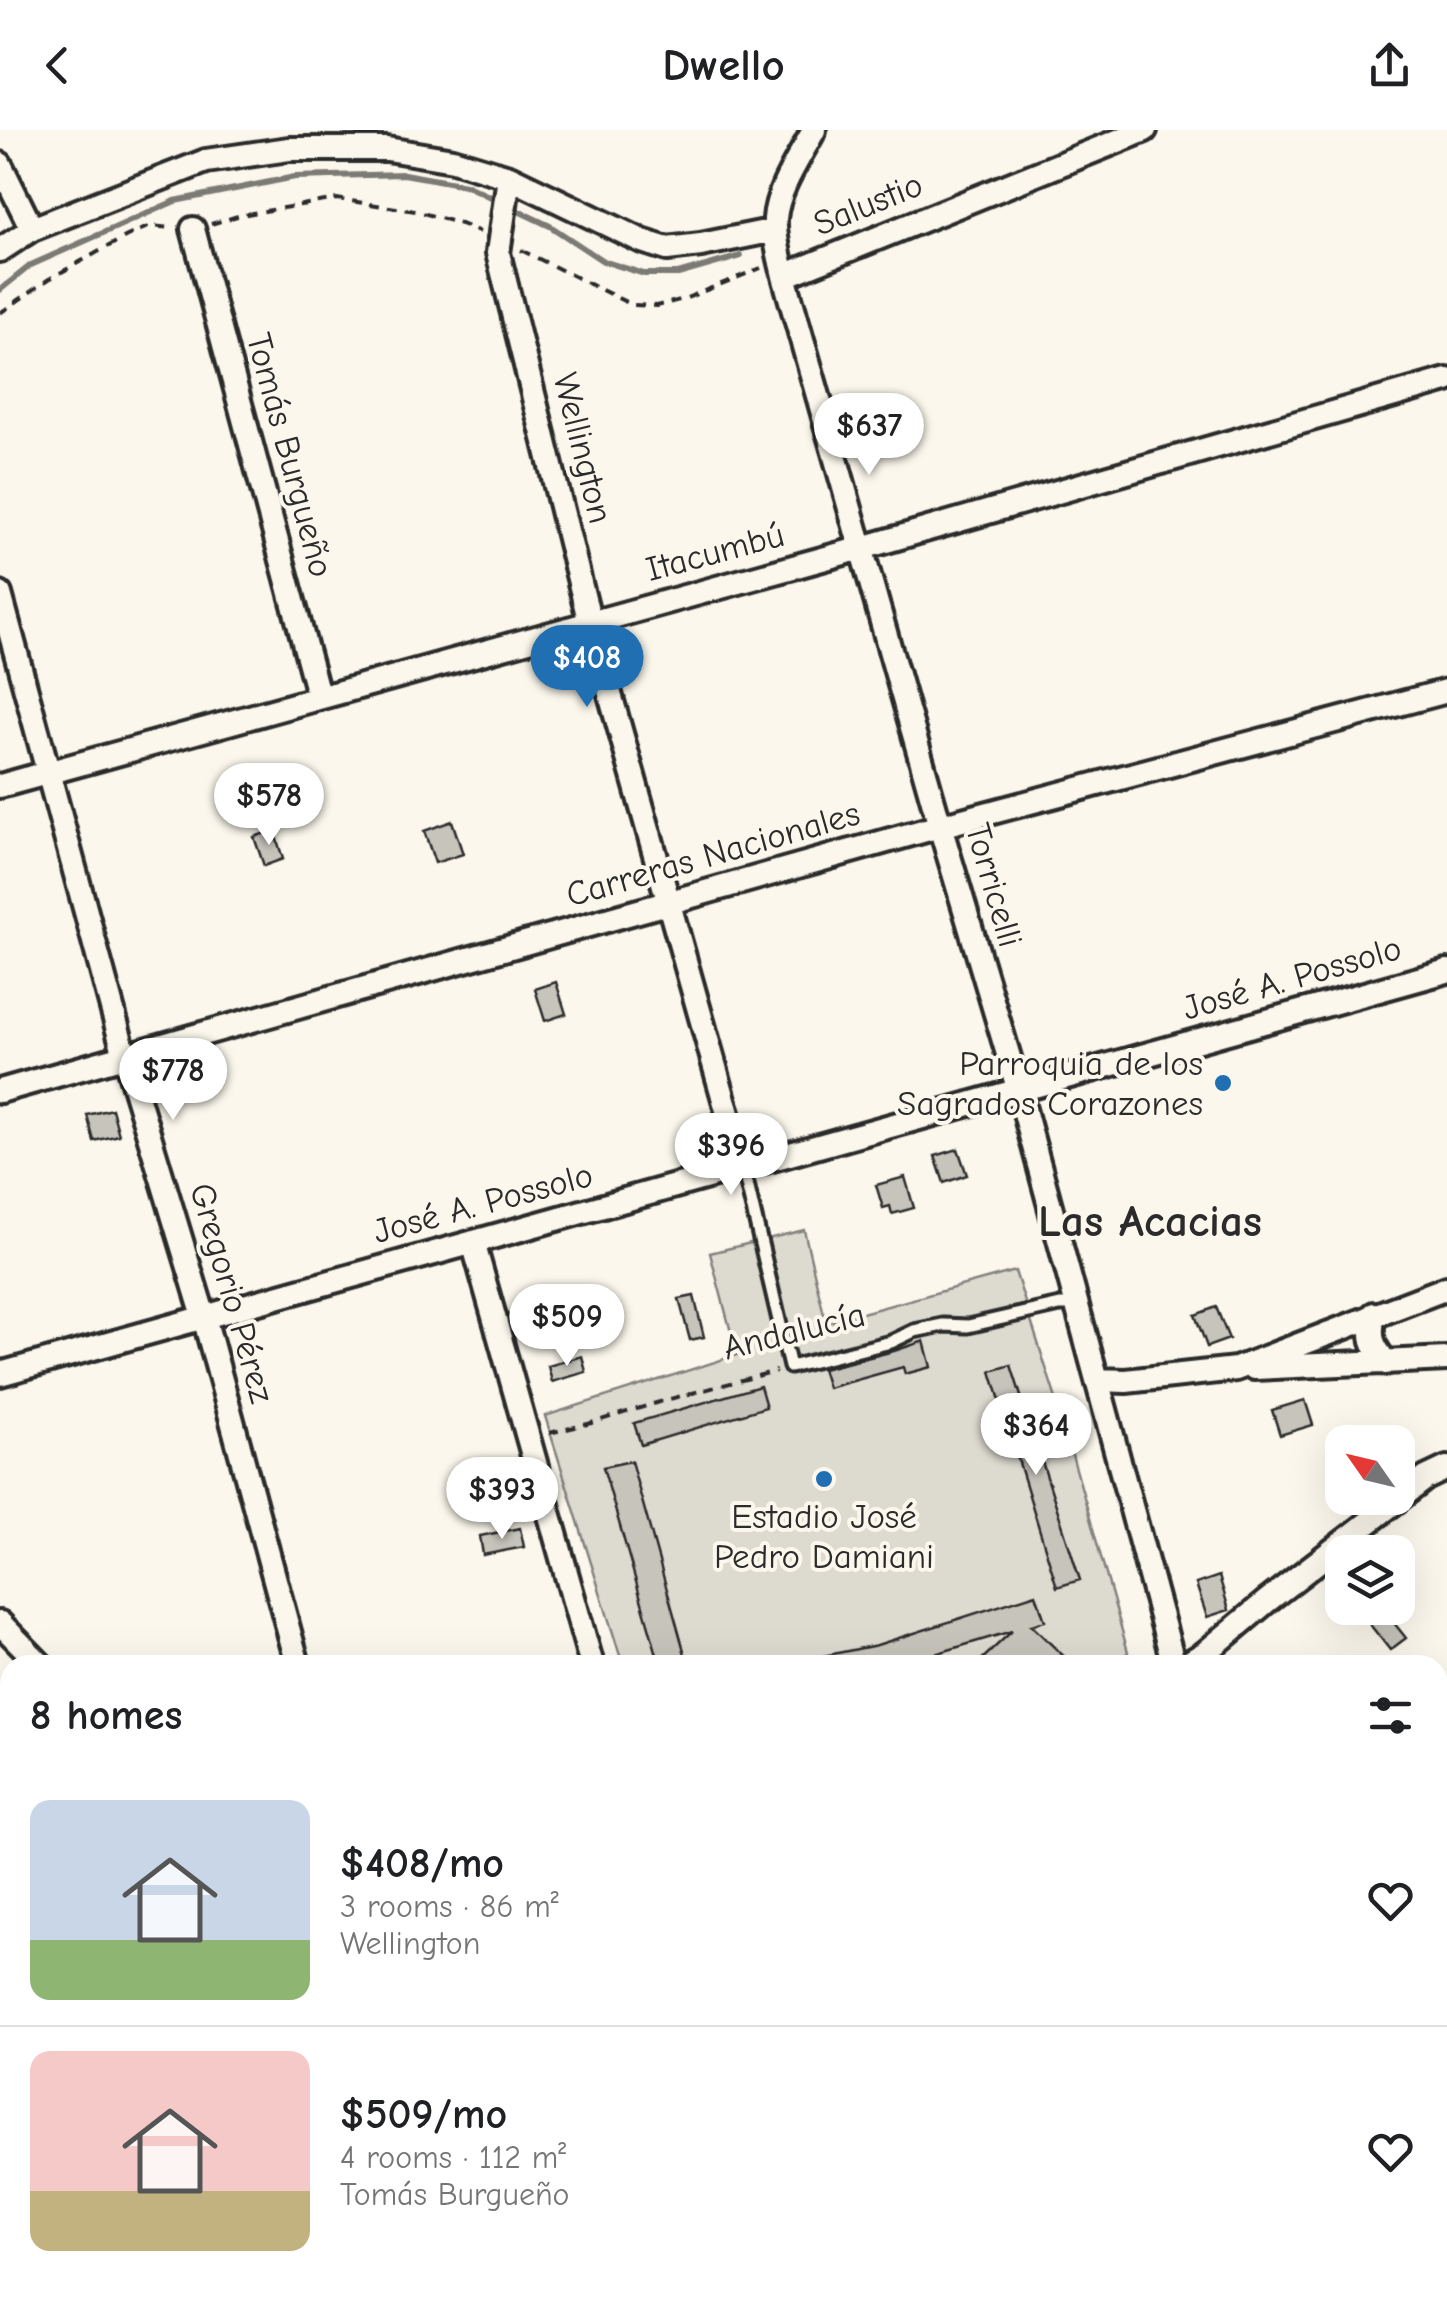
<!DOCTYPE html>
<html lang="en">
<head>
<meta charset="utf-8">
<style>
	body { margin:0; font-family:"Comic Neue",sans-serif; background:#f6f6f6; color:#202124; height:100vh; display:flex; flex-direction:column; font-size:38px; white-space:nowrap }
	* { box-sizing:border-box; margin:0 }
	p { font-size:32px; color:#757577 }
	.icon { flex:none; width:55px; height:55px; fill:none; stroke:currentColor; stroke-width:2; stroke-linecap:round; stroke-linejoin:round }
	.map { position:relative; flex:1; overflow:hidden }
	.side { position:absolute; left:0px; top:1525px; width:1448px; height:642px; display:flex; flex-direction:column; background:#fff; border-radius:30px 30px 0 0; box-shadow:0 10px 40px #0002 }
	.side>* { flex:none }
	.needle { width:65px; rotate:304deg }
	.tools { position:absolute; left:1325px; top:1295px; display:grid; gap:20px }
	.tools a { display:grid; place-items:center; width:90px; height:90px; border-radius:20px; background:#fff; box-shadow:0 10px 40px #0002; font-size:50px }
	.price { position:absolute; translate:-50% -85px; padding:0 22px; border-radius:35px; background:#fff; color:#222; font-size:32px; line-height:65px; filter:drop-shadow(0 2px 5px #0008) }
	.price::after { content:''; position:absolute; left:50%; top:60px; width:30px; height:22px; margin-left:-15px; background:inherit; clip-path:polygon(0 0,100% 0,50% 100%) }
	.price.current { background:#1f6fb2; color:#fff }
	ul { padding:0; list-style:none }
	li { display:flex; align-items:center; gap:30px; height:250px; padding:0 30px }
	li+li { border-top:2px solid #e0e0e0 }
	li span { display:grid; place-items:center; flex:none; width:280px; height:200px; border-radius:20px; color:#555 }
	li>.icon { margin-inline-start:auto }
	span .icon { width:120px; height:120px; fill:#fffc; stroke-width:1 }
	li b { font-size:42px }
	h2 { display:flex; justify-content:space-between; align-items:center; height:120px; padding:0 30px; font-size:42px }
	header { display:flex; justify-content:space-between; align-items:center; height:130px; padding:0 30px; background:#fff; font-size:45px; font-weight:700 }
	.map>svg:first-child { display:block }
	.green { fill:#dddad0; stroke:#84827e; stroke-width:2.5 }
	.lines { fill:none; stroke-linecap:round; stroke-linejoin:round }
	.stream { stroke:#7b7a75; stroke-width:6 }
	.building { fill:#c7c4bc; stroke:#2b2b2b; stroke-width:2.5 }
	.lane-casing { stroke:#2b2b2b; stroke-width:19 }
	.street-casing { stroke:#2b2b2b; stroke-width:30 }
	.path { stroke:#2b2b2b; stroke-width:4; stroke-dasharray:10 8; stroke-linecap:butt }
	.lane { stroke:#fbf7ec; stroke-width:11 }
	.street { stroke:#fbf7ec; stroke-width:22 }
	.poi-dot { fill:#1f6fb2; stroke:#fbf7ec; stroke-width:4 }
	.labels { text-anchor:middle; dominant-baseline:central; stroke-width:8; stroke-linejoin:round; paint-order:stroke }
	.street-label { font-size:35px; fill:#2b2b2b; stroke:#fbf7ec }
	.poi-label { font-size:35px; fill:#2b2b2b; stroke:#fbf7ec; text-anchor:end }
	.district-label { font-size:45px; font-weight:bold; fill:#2b2b2b; stroke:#fbf7ec }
</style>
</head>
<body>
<header><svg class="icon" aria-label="back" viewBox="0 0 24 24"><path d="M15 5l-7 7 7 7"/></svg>Dwello<svg class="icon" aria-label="share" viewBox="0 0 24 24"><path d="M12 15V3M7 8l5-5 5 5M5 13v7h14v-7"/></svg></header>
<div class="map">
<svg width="1447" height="2167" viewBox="0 0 1447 2167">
	<rect width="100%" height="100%" fill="#fbf7ec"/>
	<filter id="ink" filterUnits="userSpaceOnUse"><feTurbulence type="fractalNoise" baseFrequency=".01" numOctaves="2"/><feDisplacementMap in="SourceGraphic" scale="20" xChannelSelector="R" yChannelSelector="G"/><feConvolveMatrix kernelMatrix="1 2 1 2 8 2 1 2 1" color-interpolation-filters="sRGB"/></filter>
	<g filter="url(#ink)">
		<path class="green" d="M804 1100 826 1193 1015 1141 1057 1272 1128 1522 1116 1535H623L545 1286 737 1225 710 1123Z
			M677 2158H795L800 2167H667Z"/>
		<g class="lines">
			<path class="stream" d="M512 78 550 96 603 131 644 144H678L741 126
				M0 160 31 135 175 71 295 47 404 44 465 55 501 72"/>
		</g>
		<path class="building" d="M452 691 463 724 435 733 424 701Z
			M274 700 283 729 264 736 254 707Z
			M556 852 566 884 545 891 535 859Z
			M112 979 119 1005 94 1011 87 985Z
			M958 1019 967 1045 944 1053 935 1026Z
			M905 1047 914 1078 892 1084 890 1076 883 1078 876 1055Z
			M694 1166 704 1207 690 1210 679 1169Z
			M1216 1177 1229 1209 1207 1217 1195 1185Z
			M924 1211 931 1237 905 1244 903 1237 828 1258 822 1239 894 1221Z
			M582 1226 586 1242 552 1252 548 1236Z
			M1011 1235 1080 1450 1057 1457 991 1241Z
			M760 1256 766 1277 641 1315 634 1293Z
			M1305 1270 1313 1295 1280 1305 1272 1280Z
			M631 1331 688 1535H660L603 1337Z
			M520 1398 524 1417 483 1425 480 1406Z
			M1219 1446 1229 1480 1207 1487 1196 1454Z
			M1036 1464 1045 1491 1031 1495 1073 1535H976L1012 1501 898 1535H814L813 1528 877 1515Z
			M1357 1478H1382L1406 1508 1390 1520Z"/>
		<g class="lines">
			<g class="lane-casing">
				<path id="lane" d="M743 1037 790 1237 891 1212 914 1201 943 1195 968 1196 1060 1175H1077"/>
			</g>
			<g class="street-casing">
				<path id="street" d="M814 0C800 27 777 59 775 89 774 108 780 128 784 146L940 696 1019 961 1174 1535
					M0 34 32 99
					M509 47 498 123 590 493 743 1037
					M193 99 319 568
					M0 120 32 99 206 31 289 19H387L453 30 509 47 642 111 667 119 701 115 775 100
					M784 146 1145 0
					M0 464 125 926 204 1187 298 1535
					M0 656 862 418 1447 250
					M0 961 940 696 1447 561
					M473 1112 592 1535
					M1374 1184C1369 1208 1372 1214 1386 1233
					M1254 1238 1447 1229
					M0 1244 1447 841
					M1098 1250 1126 1251 1236 1239 1447 1158
					M0 1493 41 1535
					M1185 1535 1205 1523 1267 1471 1426 1348 1447 1338
					M0 1778 10 1700
					M1438 1850 1447 1841
					M1438 1906 1447 1919
					M0 2109 10 2111
					M638 2158 647 2167
					M812 2158 818 2167
					M353 2167 354 2158
					M1057 2167 1068 2158"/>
			</g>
			<path class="path" d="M211 94 241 85 337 69 416 81 461 94 480 102
				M521 120 632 175 656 176 684 169 761 138
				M0 183 49 149 127 106 150 96 172 98
				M549 1303 588 1294 666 1270 776 1241"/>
			<use href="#lane" class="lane"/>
			<use href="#street" class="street"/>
		</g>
	</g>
	<g class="poi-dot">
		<circle cx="1223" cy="953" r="10"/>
		<circle cx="824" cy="1349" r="10"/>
	</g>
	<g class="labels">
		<g class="street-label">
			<text transform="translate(868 74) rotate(-22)">Salustio</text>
			<text transform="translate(583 318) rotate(76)">Wellington</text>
			<text transform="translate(290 325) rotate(75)">Tomás Burgueño</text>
			<text transform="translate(715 422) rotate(-15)">Itacumbú</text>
			<text transform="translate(713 724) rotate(-16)">Carreras Nacionales</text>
			<text transform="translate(994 755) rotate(74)">Torricelli</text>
			<text transform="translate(1292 848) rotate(-16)">José A. Possolo</text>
			<text transform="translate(483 1073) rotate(-15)">José A. Possolo</text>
			<text transform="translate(232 1163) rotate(74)">Gregorio Pérez</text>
			<text transform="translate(794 1201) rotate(-14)">Andalucía</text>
		</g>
		<g class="poi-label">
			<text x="1203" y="933">Parroquia de los<tspan x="1203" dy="40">Sagrados Corazones</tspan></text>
			<text x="824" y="1386" text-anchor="middle">Estadio José<tspan x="824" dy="40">Pedro Damiani</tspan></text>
		</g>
		<g class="district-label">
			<text x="1150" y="1091">Las Acacias</text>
		</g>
	</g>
</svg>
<div class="tools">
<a><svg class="needle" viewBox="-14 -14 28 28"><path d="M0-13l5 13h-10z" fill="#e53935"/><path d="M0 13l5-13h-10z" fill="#757577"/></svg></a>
<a><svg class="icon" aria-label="layers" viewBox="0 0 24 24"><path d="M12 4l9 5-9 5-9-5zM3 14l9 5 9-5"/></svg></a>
</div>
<b class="price" style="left:869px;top:348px">$637</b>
<b class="price current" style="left:587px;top:580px">$408</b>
<b class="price" style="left:269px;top:718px">$578</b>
<b class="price" style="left:173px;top:993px">$778</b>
<b class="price" style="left:731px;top:1068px">$396</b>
<b class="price" style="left:567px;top:1239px">$509</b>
<b class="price" style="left:1036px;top:1348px">$364</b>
<b class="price" style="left:502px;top:1412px">$393</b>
<section class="side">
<h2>8 homes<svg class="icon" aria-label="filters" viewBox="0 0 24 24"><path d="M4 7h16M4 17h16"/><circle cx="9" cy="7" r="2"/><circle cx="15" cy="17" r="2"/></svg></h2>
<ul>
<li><span style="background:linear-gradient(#c9d6e8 70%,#8fb573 0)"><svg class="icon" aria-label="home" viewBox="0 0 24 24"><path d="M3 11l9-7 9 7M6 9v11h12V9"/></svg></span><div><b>$408/mo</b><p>3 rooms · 86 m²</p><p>Wellington</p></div><svg class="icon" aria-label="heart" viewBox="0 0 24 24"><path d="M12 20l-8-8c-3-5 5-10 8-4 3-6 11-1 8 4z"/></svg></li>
<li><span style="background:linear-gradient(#f6c9c9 70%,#c2b280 0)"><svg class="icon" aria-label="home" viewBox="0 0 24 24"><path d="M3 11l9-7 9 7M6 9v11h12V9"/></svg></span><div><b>$509/mo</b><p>4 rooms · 112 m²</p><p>Tomás Burgueño</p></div><svg class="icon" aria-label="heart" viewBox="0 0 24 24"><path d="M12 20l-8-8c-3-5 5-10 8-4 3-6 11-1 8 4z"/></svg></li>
</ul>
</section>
</div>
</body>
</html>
